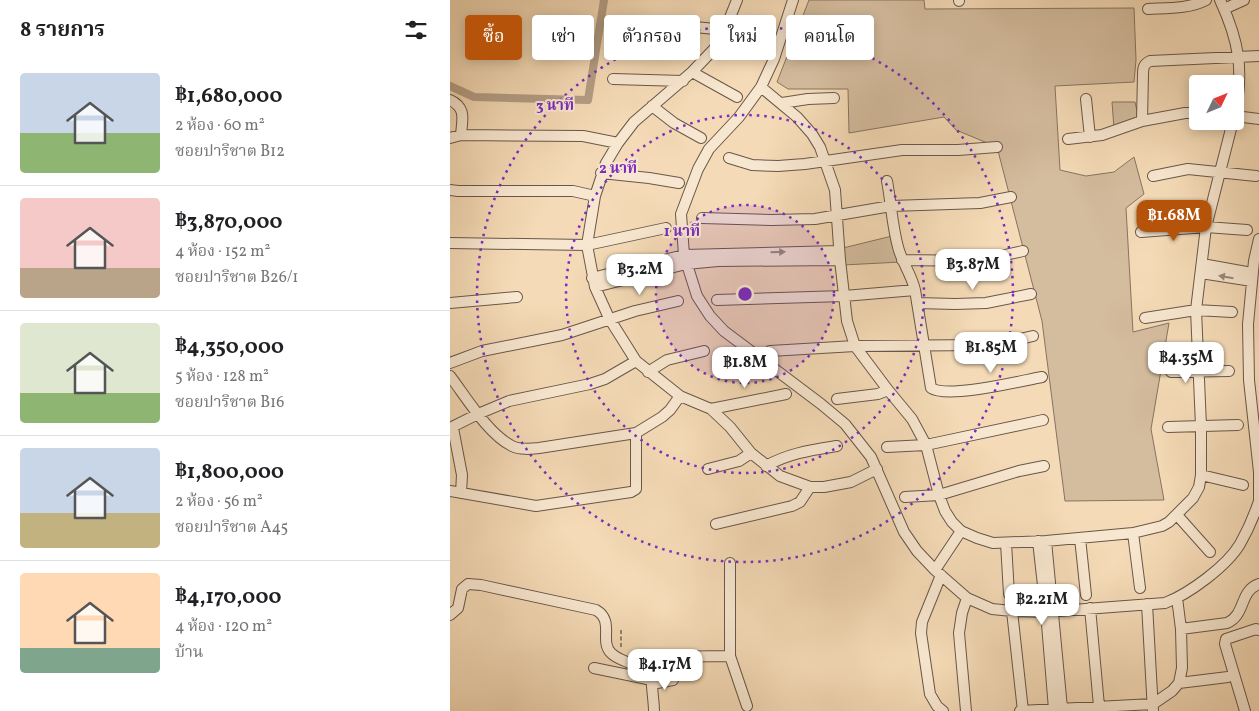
<!DOCTYPE html>
<html lang="th">
<head>
<meta charset="utf-8">
<style>
	body { margin:0; font-family:Vollkorn,"Noto Serif Thai",serif; background:#f6f6f6; color:#202124; height:100vh; display:flex; flex-direction:column; font-size:19px; white-space:nowrap }
	* { box-sizing:border-box; margin:0 }
	p { font-size:16px; color:#757577 }
	.icon { flex:none; width:28px; height:28px; fill:none; stroke:currentColor; stroke-width:2; stroke-linecap:round; stroke-linejoin:round }
	.map { position:relative; flex:1; overflow:hidden }
	.panel { display:flex; flex-direction:column; background:#fff; width:450px }
	.panel>* { flex:none }
	.banner { position:absolute; left:15px; top:15px; width:475px; height:45px; display:flex; gap:10px }
	.needle { width:32px; rotate:47deg }
	.buttons { position:absolute; left:739px; top:75px; display:grid; gap:10px }
	.buttons a { display:grid; place-items:center; width:55px; height:55px; border-radius:5px; background:#fff; box-shadow:0 2px 12px #0003; font-size:25px }
	.price { position:absolute; translate:-50% -42px; padding:0 11px; border-radius:10px; background:#fff; color:#222; font-size:16px; line-height:32px; filter:drop-shadow(0 1px 2px #0008) }
	.price::after { content:''; position:absolute; left:50%; top:30px; width:15px; height:11px; margin-left:-8px; background:inherit; clip-path:polygon(0 0,100% 0,50% 100%) }
	.price.on { background:#b45309; color:#fff }
	ul { padding:0; list-style:none }
	li { display:flex; align-items:center; gap:15px; height:125px; padding:0 20px }
	li+li { border-top:1px solid #e0e0e0 }
	li span { display:grid; place-items:center; flex:none; width:140px; height:100px; border-radius:5px; color:#555 }
	li>.icon { margin-inline-start:auto }
	span .icon { width:60px; height:60px; fill:#fffc; stroke-width:1 }
	li b { font-size:21px }
	h2 { display:flex; justify-content:space-between; align-items:center; height:60px; padding:0 20px; font-size:21px }
	.tag { padding:0 18px; border-radius:5px; background:#fff; box-shadow:0 2px 12px #0003; font-size:18px; line-height:45px }
	.tag.on { background:#b45309; color:#fff }
	main { display:flex; flex:1; min-height:0 }
	.map>svg:first-child { display:block }
	.green { fill:#d4bc9e; stroke:#867462 }
	.lines { fill:none; stroke-linecap:round; stroke-linejoin:round }
	.canal { stroke:#b49e85; stroke-width:8 }
	.minor-casing { stroke:#68574a; stroke-width:12 }
	.path { stroke:#392b26; stroke-width:1; stroke-dasharray:4 2.5; stroke-linecap:butt }
	.minor { stroke:#f8e7d0; stroke-width:10 }
	.oneway { fill:#98897b }
	.ring { fill:none; stroke:#7b2cbf; stroke-width:2.5; stroke-dasharray:2.5 5 }
	.centre { fill:#7b2cbf; stroke:#f8e7d0; stroke-width:2.5 }
	.ring-label { font-size:15px; text-anchor:middle; font-weight:bold; fill:#7b2cbf; stroke:#f8e7d0; stroke-width:4; stroke-linejoin:round; paint-order:stroke }
</style>
</head>
<body>
<main>
<section class="panel">
<h2>8 รายการ<svg class="icon" aria-label="filters" viewBox="0 0 24 24"><path d="M4 7h16M4 17h16"/><circle cx="9" cy="7" r="2"/><circle cx="15" cy="17" r="2"/></svg></h2>
<ul>
<li><span style="background:linear-gradient(#c9d6e8 60%,#8fb573 0)"><svg class="icon" aria-label="home" viewBox="0 0 24 24"><path d="M3 11l9-7 9 7M6 9v11h12V9"/></svg></span><div><b>฿1,680,000</b><p>2 ห้อง · 60 m²</p><p>ซอยปาริชาต B12</p></div></li>
<li><span style="background:linear-gradient(#f6c9c9 70%,#b9a48a 0)"><svg class="icon" aria-label="home" viewBox="0 0 24 24"><path d="M3 11l9-7 9 7M6 9v11h12V9"/></svg></span><div><b>฿3,870,000</b><p>4 ห้อง · 152 m²</p><p>ซอยปาริชาต B26/1</p></div></li>
<li><span style="background:linear-gradient(#dfe7d0 70%,#8fb573 0)"><svg class="icon" aria-label="home" viewBox="0 0 24 24"><path d="M3 11l9-7 9 7M6 9v11h12V9"/></svg></span><div><b>฿4,350,000</b><p>5 ห้อง · 128 m²</p><p>ซอยปาริชาต B16</p></div></li>
<li><span style="background:linear-gradient(#c9d6e8 65%,#c2b280 0)"><svg class="icon" aria-label="home" viewBox="0 0 24 24"><path d="M3 11l9-7 9 7M6 9v11h12V9"/></svg></span><div><b>฿1,800,000</b><p>2 ห้อง · 56 m²</p><p>ซอยปาริชาต A45</p></div></li>
<li><span style="background:linear-gradient(#ffd9b3 75%,#7fa58c 0)"><svg class="icon" aria-label="home" viewBox="0 0 24 24"><path d="M3 11l9-7 9 7M6 9v11h12V9"/></svg></span><div><b>฿4,170,000</b><p>4 ห้อง · 120 m²</p><p>บ้าน</p></div></li>
</ul>
</section>
<div class="map">
<svg width="809" height="711" viewBox="0 0 809 711">
	<rect width="100%" height="100%" fill="#f4dab6"/>
	<filter id="stains"><feTurbulence type="fractalNoise" baseFrequency=".004" numOctaves="4"/><feColorMatrix values="0 0 0 0 .2 0 0 0 0 .09 0 0 0 0 .02 0 0 0 .5 -.17"/></filter>
	<radialGradient id="worn" r=".72"><stop offset=".6" stop-color="#630" stop-opacity="0"/><stop offset="1" stop-color="#630" stop-opacity=".3"/></radialGradient>
	<path class="green" d="M359 0H474L475 9 684 8 686 60 684 82 605 86 610 170 636 176 664 172 684 157 694 194 676 208 683 332 719 323 701 429 714 500 615 501 592 321 547 147 506 130 494 117 399 133 398 89H338L327 82Z
		M662 102H685L689 120 664 129Z
		M442 236 451 262 393 265V248Z"/>
	<g class="lines">
		<path class="canal" d="M0 86 24 97 138 100 154 0"/>
		<g class="minor-casing">
			<path id="minor" d="M287 0 275 30 264 49 242 72 184 122 168 143 156 163 145 196 137 245 145 287 159 318 186 361 230 396 261 409 280 427 301 453 330 476 360 487H374L401 482 427 469
				M343 0 324 59 311 87 289 117 259 149 248 169 231 214 234 255 247 296 260 316 274 331 371 404 395 424 421 457 454 532 467 551 485 570 517 598 542 609 562 611 596 612 715 603C739 594 777 566 790 544 798 530 804 516 809 501
				M509 0V1
				M770 0C789 41 794 70 785 114
				M698 9C717 8 739 9 756 0
				M774 9 794 0
				M174 26H235L275 30 311 46
				M242 72 287 97
				M163 79 233 81
				M311 87 347 117 362 134 370 147 385 190 390 260 397 321 405 346 438 390 462 419 476 445 489 495 495 511 502 522 511 531 527 538 543 543 596 541 683 533 712 526 719 522 743 498 749 487 751 475V426L746 310 756 227 783 121
				M636 99 640 137
				M0 100C17 108 12 120 11 135
				M332 103 358 99 384 98
				M202 106 224 123 251 138
				M785 116 809 119
				M692 121 693 74C693 67 694 64 700 61L809 56
				M0 138 11 135 133 136 168 143
				M618 139 652 135 692 121 735 113H748
				M279 158 302 165 328 166 355 164 452 150H508L547 147
				M151 173 199 178 229 183
				M703 176 738 169 806 176
				M437 181C441 202 442 225 448 247 452 263 461 273 465 290L481 388C498 399 570 381 592 377
				M0 190 8 191H123L145 196
				M252 218 322 220 365 219 441 206 530 203 561 197
				M691 232 756 227 797 230
				M809 239 804 261 798 324 799 380 809 472V499
				M0 243 137 245 216 228
				M452 260 528 261 573 251
				M752 264 802 273
				M751 273 802 281
				M142 278 234 255 389 251
				M145 287 236 264 268 261 390 260
				M267 300 394 296 465 290
				M0 303 67 297
				M467 303 505 304 536 303 581 294
				M695 318 746 310 782 312
				M320 351 405 346 534 345 549 344 583 336
				M0 363 32 351 112 335 185 311 228 301
				M198 372 217 360 254 351
				M721 372 779 371
				M0 376C16 397 38 434 62 446 70 450 80 449 89 448L186 433 212 417 220 410 230 396
				M387 399 428 394 438 390
				M261 409 336 394
				M718 427 788 425
				M0 428 28 414 59 401 140 384 155 379 186 361
				M3 428 12 475 11 493
				M437 447 476 445 593 420
				M316 466C339 453 362 450 387 446
				M258 469 289 461 301 453
				M751 475 793 485
				M0 491 86 506 181 492 186 489V433
				M455 497 489 495 569 471 594 466
				M727 515 760 552
				M266 524 342 506 350 502 360 487
				M683 533 690 588
				M630 538 636 595
				M588 541 596 612 604 709
				M596 541 612 708
				M556 543 559 594
				M280 563V656L297 706
				M485 570 511 531
				M491 575 472 622 471 633 480 694 487 706 493 711
				M697 604 703 711
				M640 608 649 706
				M562 611 573 711
				M0 615 8 608 12 589 18 584 31 585 146 610C165 621 149 641 161 653 169 661 191 667 202 670
				M731 629 777 623C796 615 789 591 809 584
				M144 668 202 680
				M729 683 778 677
				M202 684 223 680
				M204 711C204 695 197 670 207 657L280 656
				M516 711 509 633 512 613 517 598
				M570 711 703 704 722 691 729 683 732 668 731 629 727 598
				M795 711 775 644 776 639 806 629 809 630"/>
		</g>
		<path class="path" d="M171 630V648"/>
		<use href="#minor" class="minor"/>
	</g>
	<defs><path id="oneway-solid" d="M-6-.8H1V-3.2L6.5 0L1 3.2V.8H-6Z" transform="scale(1.25)"/></defs>
	<g class="oneway">
		<use href="#oneway-solid" transform="translate(328 252) rotate(-1)"/>
		<use href="#oneway-solid" transform="translate(776 277) rotate(-170)"/>
	</g>
	<circle cx="295" cy="294" r="89" fill="#7b2cbf" fill-opacity=".12"/>
	<g class="ring">
		<circle cx="295" cy="294" r="89"/>
		<circle cx="295" cy="294" r="179"/>
		<circle cx="295" cy="294" r="268"/>
	</g>
	<circle cx="295" cy="294" r="8" class="centre"/>
	<g class="ring-label">
		<text x="105" y="110">3 นาที</text>
		<text x="168" y="173">2 นาที</text>
		<text x="232" y="236">1 นาที</text>
	</g>
	<rect width="100%" height="100%" filter="url(#stains)"/>
	<rect width="100%" height="100%" fill="url(#worn)"/>
</svg>
<div class="buttons">
<a><svg class="needle" viewBox="-14 -14 28 28"><path d="M0-13l5 13h-10z" fill="#e53935"/><path d="M0 13l5-13h-10z" fill="#757577"/></svg></a>
</div>
<b class="price on" style="left:724px;top:242px">฿1.68M</b>
<b class="price" style="left:523px;top:291px">฿3.87M</b>
<b class="price" style="left:190px;top:296px">฿3.2M</b>
<b class="price" style="left:541px;top:374px">฿1.85M</b>
<b class="price" style="left:736px;top:384px">฿4.35M</b>
<b class="price" style="left:295px;top:389px">฿1.8M</b>
<b class="price" style="left:592px;top:626px">฿2.21M</b>
<b class="price" style="left:215px;top:691px">฿4.17M</b>
<div class="banner">
<a class="tag on">ซื้อ</a>
<a class="tag">เช่า</a>
<a class="tag">ตัวกรอง</a>
<a class="tag">ใหม่</a>
<a class="tag">คอนโด</a>
</div>
</div>
</main>
</body>
</html>
